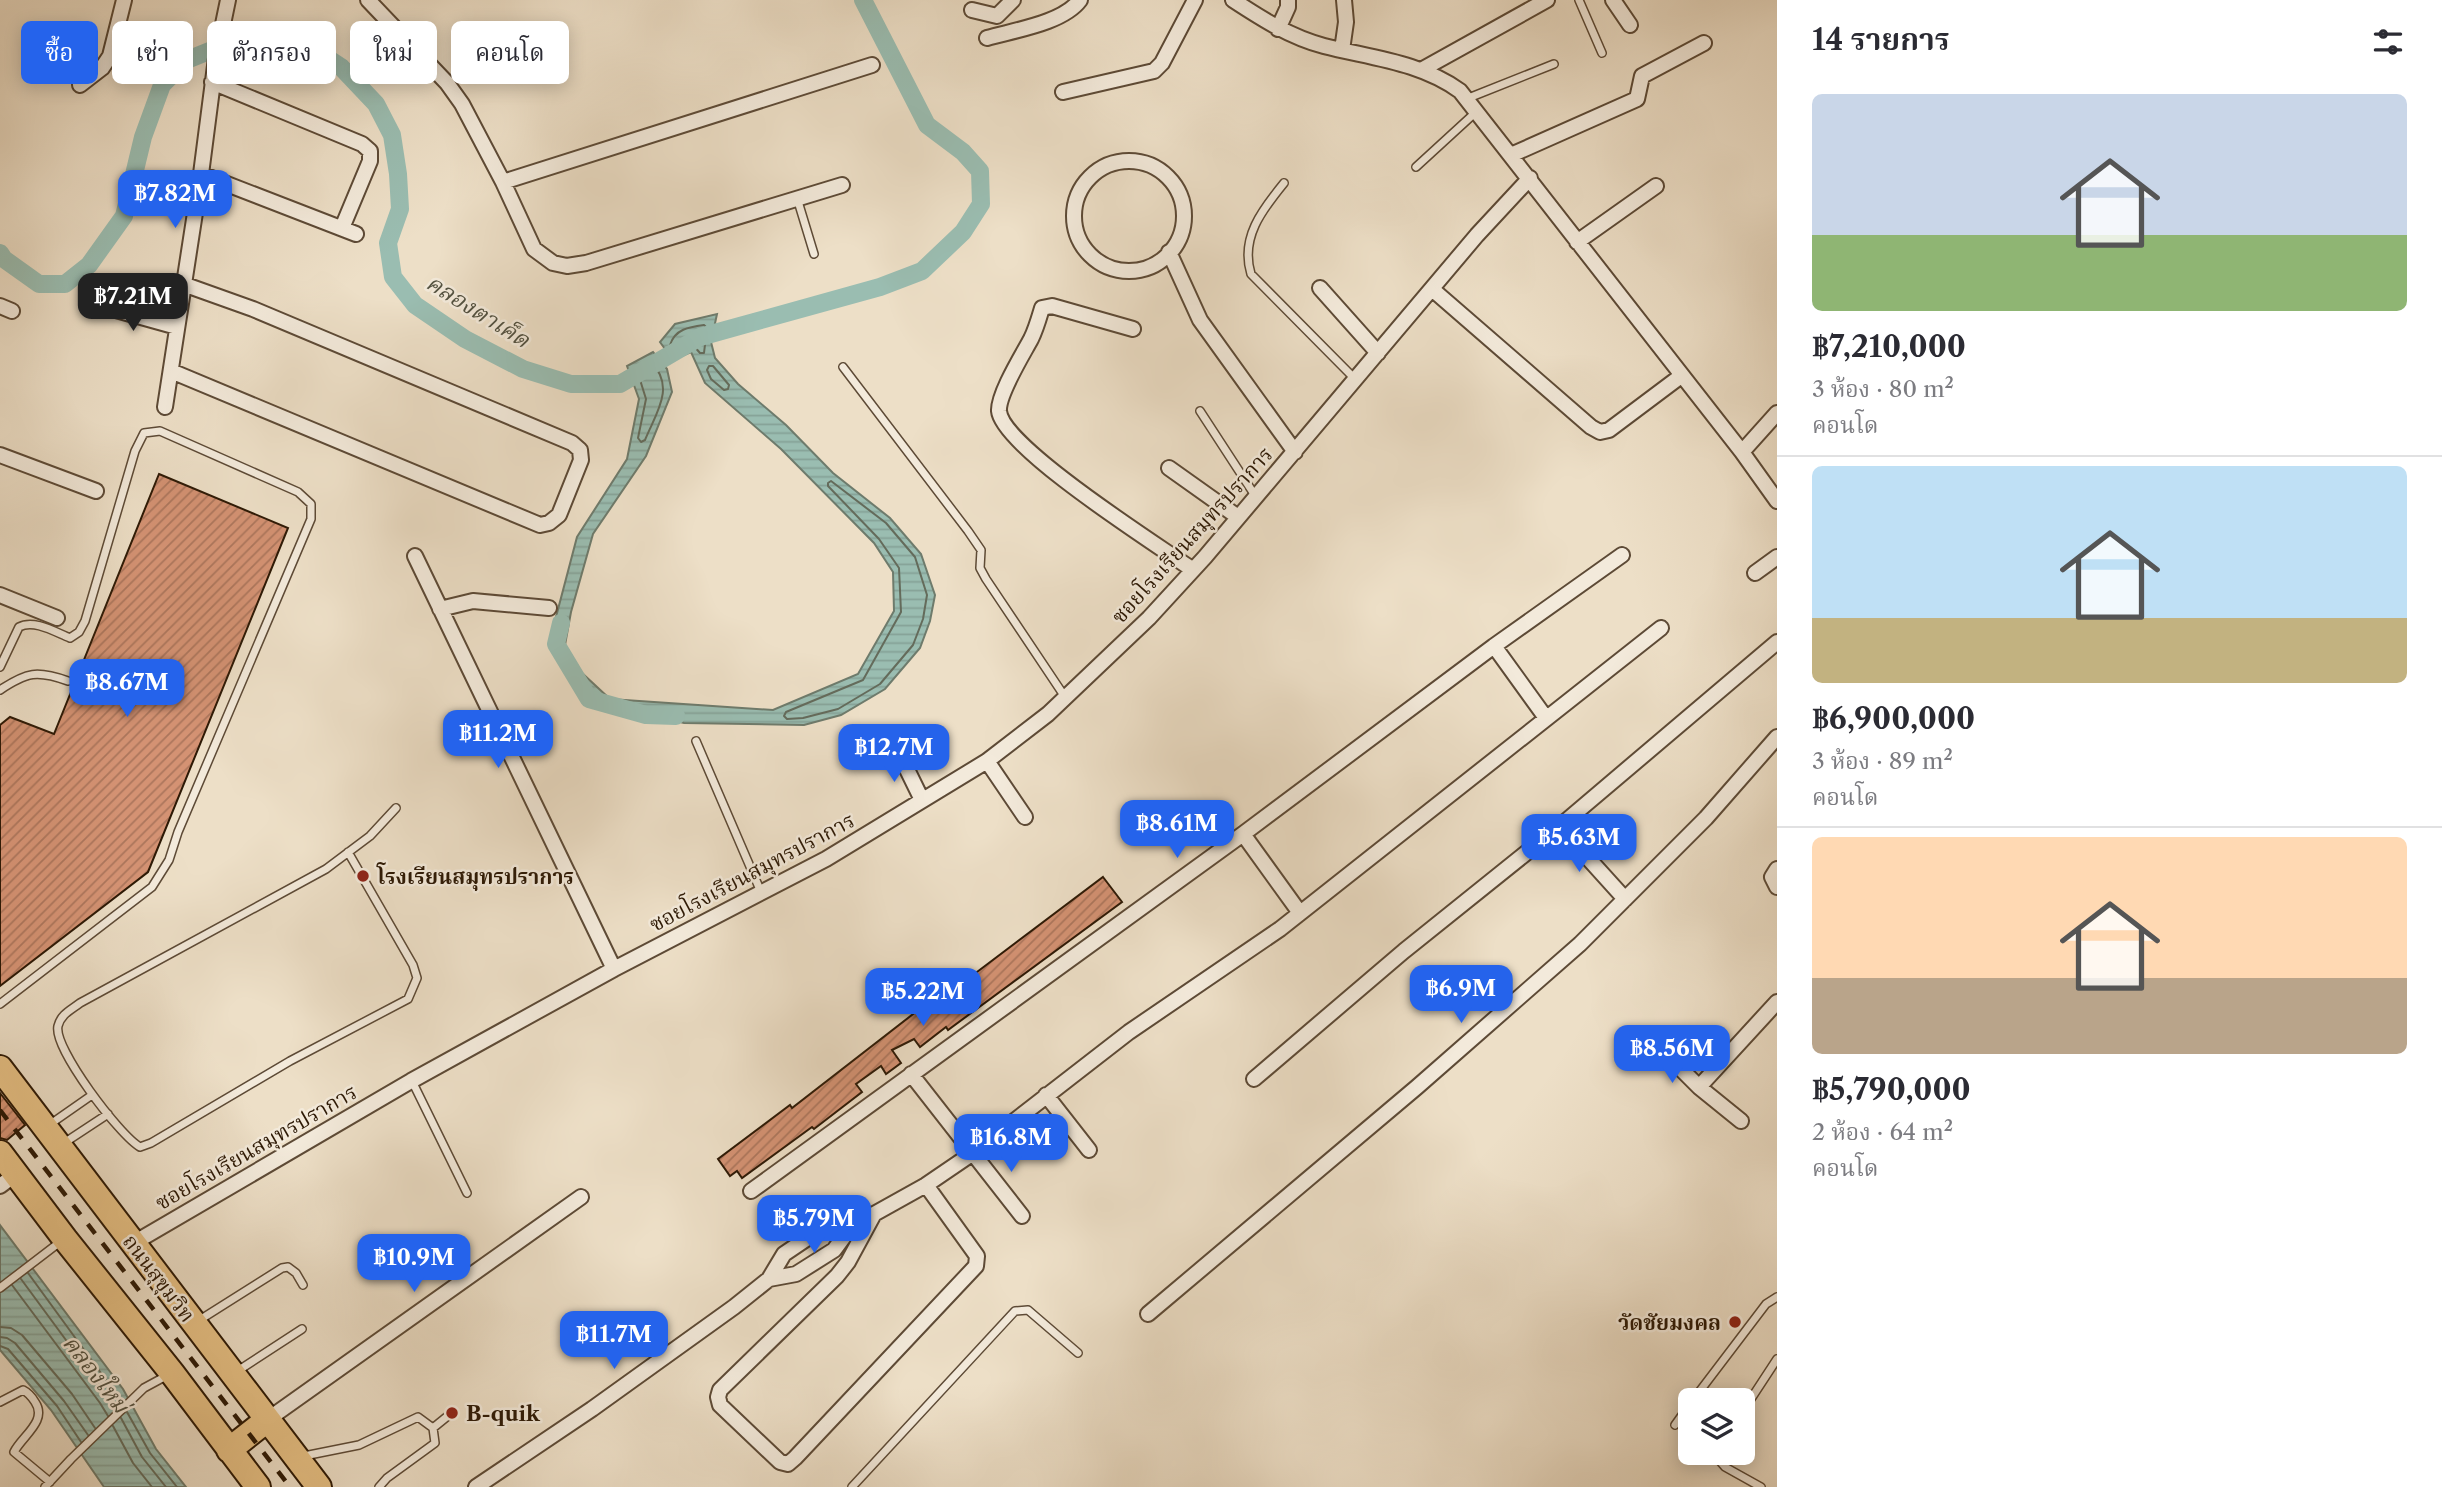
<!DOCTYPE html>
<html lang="th">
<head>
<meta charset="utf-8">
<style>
	body { margin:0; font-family:"Libre Caslon Text","Noto Serif Thai",serif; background:#f2f2f3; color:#2b2b33; height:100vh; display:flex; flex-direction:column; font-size:26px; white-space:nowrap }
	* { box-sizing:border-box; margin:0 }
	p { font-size:23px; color:#7c7c81 }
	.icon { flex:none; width:38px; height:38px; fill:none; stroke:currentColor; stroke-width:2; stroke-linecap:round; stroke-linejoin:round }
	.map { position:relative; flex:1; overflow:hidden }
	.panel { display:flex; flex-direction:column; background:#fff; width:665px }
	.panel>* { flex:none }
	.top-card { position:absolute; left:21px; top:21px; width:665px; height:63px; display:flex; gap:14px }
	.controls { position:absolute; left:1678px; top:1388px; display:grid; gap:14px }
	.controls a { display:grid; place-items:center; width:77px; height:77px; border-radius:10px; background:#fff; box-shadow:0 4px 18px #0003; font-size:35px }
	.price { position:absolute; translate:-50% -60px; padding:0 16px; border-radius:14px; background:#2563eb; color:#fff; font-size:23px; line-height:46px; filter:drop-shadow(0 2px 4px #0008) }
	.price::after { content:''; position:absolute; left:50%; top:42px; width:21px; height:16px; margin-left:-10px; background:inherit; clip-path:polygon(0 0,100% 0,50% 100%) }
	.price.selected { background:#222; color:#fff }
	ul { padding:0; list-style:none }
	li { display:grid; align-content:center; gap:14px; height:371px; padding:0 35px }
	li+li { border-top:2px solid #e1e1e2 }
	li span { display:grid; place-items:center; height:217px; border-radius:10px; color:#555 }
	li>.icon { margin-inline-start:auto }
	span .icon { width:126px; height:126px; fill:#fffc; stroke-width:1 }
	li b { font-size:30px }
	h2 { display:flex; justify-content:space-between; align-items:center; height:84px; padding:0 35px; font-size:30px }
	.chip { padding:0 24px; border-radius:10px; background:#fff; box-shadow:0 4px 18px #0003; font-size:24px; line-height:63px }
	.chip.selected { background:#2563eb; color:#fff }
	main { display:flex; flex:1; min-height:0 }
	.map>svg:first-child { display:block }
	.water { fill:url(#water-rules); stroke:#6e7b6c; stroke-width:2 }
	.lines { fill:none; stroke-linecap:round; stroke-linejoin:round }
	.shore { stroke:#646b5b; stroke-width:2 }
	.canal { stroke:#9abdb1; stroke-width:18 }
	.building { fill:url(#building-hatch); stroke:#2d1905; stroke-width:2 }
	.lane-casing { stroke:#5d4a36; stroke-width:10 }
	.street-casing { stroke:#5d4a36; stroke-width:18 }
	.highway-casing { stroke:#2d1905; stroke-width:28 }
	.lane { stroke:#f3eadb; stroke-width:7 }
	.street { stroke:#f3eadb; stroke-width:14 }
	.highway { stroke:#e6c084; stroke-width:24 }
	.rail { stroke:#2d1905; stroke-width:4.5; stroke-dasharray:12 12; stroke-linecap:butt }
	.poi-dot { fill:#8f2418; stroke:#f3eadb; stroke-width:2.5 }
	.labels { text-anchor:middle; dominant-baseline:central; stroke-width:5; stroke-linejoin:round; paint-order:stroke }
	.street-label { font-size:21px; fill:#2d1905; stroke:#f3eadb }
	.poi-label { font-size:21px; font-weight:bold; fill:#2d1905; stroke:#f3eadb; text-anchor:start }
	.water-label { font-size:23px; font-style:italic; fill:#535241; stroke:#f3eadb }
</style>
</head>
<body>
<main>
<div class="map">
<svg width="1777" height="1487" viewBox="0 0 1777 1487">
	<defs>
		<pattern id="water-rules" width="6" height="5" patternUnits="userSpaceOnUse" patternTransform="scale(1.75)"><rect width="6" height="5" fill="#9abdb1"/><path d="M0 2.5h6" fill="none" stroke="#85a297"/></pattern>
		<pattern id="building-hatch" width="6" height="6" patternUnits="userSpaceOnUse" patternTransform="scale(1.75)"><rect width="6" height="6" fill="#d49273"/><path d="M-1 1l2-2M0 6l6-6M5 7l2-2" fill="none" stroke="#ac765c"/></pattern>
	</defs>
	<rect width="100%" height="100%" fill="#eddfc7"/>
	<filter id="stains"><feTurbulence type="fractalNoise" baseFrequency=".00286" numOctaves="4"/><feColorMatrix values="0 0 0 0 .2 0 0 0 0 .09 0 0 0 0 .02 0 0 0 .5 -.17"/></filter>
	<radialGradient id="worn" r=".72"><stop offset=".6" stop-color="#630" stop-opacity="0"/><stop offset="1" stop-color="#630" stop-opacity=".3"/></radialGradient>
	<path class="water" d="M717 314 711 342 715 358 738 384 786 425 833 473 890 518 921 554 935 595 930 621 920 648 885 689 841 715 804 725 684 723 612 705 587 696 556 644V617L577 537 627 459 639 399 627 366 653 352 667 369 672 392 646 456 593 534 571 612 565 645 582 673 610 699 773 710 858 674 894 611 893 572 874 543 781 449 705 383 691 352 673 360 660 342 675 324Z
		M0 1225 123 1389 156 1449 186 1487H104L51 1410 0 1350Z"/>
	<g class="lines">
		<path class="shore" d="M704 325 707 328 704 353H700L693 345 676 350 670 345C675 329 689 327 704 325Z
			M651 362C676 387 656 413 645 440L641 442 638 438 646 399 637 370Z
			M709 366H713L729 385 728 389 724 390 711 379 707 370Z
			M831 481 886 523 915 557 927 595 923 619 913 645 880 684 838 709 803 718 787 719 784 716 786 712 863 680 901 612 899 568 879 539 828 486V483Z
			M28 1273 122 1402
			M21 1279 116 1408
			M12 1285 100 1403 108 1416
			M0 1327 11 1328 22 1335 72 1394 95 1428
			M0 1337 7 1338 15 1343 64 1401 88 1435
			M0 1346 8 1349 57 1406 81 1442
			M127 1412 150 1453 177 1487
			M121 1418 142 1457 166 1487
			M113 1426 133 1463 152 1487"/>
		<path class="canal" d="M0 253 4 259 39 284H65L89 265 124 216 143 137 162 85 187 60 234 41 274 39 309 46 341 67 376 104 392 135 398 174 400 209 388 243 393 277 415 305 465 339 523 369 571 384H620L700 337 880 287 922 271 963 232 981 204 980 171 963 152 927 125 863 0
			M561 623 556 644 589 699 646 715 676 716"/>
	</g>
	<path class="building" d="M159 474 288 528 148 872 0 986V725L10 717 54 734Z
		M1103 877 1122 902 948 1030 946 1027 920 1047 914 1039 892 1050 901 1063 886 1074 881 1066 856 1084 862 1092 814 1129 812 1127 742 1178 737 1171 730 1176 718 1159 790 1105 792 1108 917 1011 918 1014 971 973 973 975Z
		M0 1093 25 1125 7 1140 0 1138Z"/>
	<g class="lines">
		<g class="lane-casing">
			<path id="lane" d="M1579 0 1602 53
				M1466 99 1554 64
				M1416 167 1476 112
				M1284 183C1262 210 1240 238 1251 274L1355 379
				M797 198 814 254
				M843 367 968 531 981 550 980 568 986 579 1065 697
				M1200 411 1256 497
				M0 667 19 627C34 619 55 632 70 638L79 632 85 621 135 451 144 433 160 431 298 492 311 504V519L178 832 169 860 152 887 0 1004
				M0 690C27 672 37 670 68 681
				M696 741 761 892
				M348 852 413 965 417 978 408 999 290 1061 151 1143 140 1147C120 1136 53 1048 58 1026 61 1014 71 1010 80 1003L326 869 370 836 396 808
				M412 1081 467 1193
				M49 1125 92 1095
				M64 1143 108 1114
				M0 1288 60 1242
				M198 1321 282 1268 288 1267 296 1273 303 1285
				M236 1372 302 1329
				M1693 1400 1766 1304 1777 1297
				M0 1402 23 1390C29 1393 32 1397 35 1402 48 1421 22 1436 14 1452L50 1482
				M1743 1411 1777 1359
				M1675 1425 1690 1404
				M433 1428 449 1415
				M1719 1452 1718 1459 1725 1467 1761 1487
				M304 1456 359 1445 418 1417 433 1428 435 1443 387 1478 379 1487
				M45 1487 71 1459 144 1388 168 1375
				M852 1487 1015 1311 1028 1310 1078 1353"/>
		</g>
		<g class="street-casing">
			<path id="street" d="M368 0 447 83 462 104 503 182 534 249 553 263 567 266 586 263 842 185
				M1233 0C1262 19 1290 37 1324 46 1371 58 1420 62 1460 91L1742 452 1777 501
				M1613 0 1630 25
				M972 10 997 16 1013 0
				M1278 29 1288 7V0
				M987 38C1015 30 1063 23 1080 0
				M1342 50 1346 22 1344 0
				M1421 70 1547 0
				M212 82 362 144 370 151V161L342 228
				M80 85 102 68 110 56 124 0
				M1063 92 1154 71 1162 63 1195 0
				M1511 155 1637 99 1642 76 1704 43
				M1074 216a55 55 0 1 1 110 0a55 55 0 1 1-110 0Z
				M201 174 356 234
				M503 182 872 65
				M1577 242 1656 186
				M1169 252 1200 320 1295 452
				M1320 288 1378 353
				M1432 289 1591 427 1600 432 1609 430 1681 376
				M98 305 177 327
				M0 306 12 311
				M1133 329 1052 306 1042 308C1039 318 1036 329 1031 339 1023 354 998 394 999 411 1002 447 1159 546 1193 570
				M171 371 540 525 549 523 559 515 581 460 580 450 572 443 253 309 183 284
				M165 407 201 174 216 58 228 0
				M1742 452 1777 413
				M0 455 96 491
				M1169 468 1238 517
				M415 556 614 969
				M1755 573 1777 557
				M0 595 57 618
				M440 609 473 601 549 608
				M1494 646 1546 718
				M899 753 922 800
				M987 761 1025 817
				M1559 826 1625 899
				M1243 834 1300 913
				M1777 869 1772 877 1777 887
				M1669 1057 1699 1087
				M911 1074 1022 1216
				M1254 1079 1404 951 1566 821 1777 642
				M1046 1095 1089 1150
				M1741 1121 1699 1087 1777 1002
				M0 1186 16 1174
				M751 1191 1243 834 1494 646 1622 555
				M874 1214 848 1262 837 1276 720 1390 718 1397 720 1405 780 1462 788 1464 795 1458 976 1266 977 1256 926 1185
				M132 1244 411 1081 614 969 826 859 987 761 1048 714 1149 618 1205 557 1477 235 1530 178
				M769 1279 796 1274 834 1250 854 1223
				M1148 1314 1417 1087 1580 944 1706 818 1777 737
				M267 1420 581 1197
				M476 1487 592 1409 734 1307 769 1279 784 1254 824 1227 854 1223 874 1214 926 1185 973 1153 1129 1032 1280 929 1661 628"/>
		</g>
		<g class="highway-casing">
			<path id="highway" d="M0 1068 319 1487
				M0 1153 65 1239 172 1373 258 1487
				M229 1450 267 1420"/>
		</g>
		<use href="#lane" class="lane"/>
		<use href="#street" class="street"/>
		<use href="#highway" class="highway"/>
		<path class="rail" d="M0 1110 290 1487"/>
	</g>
	<g class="poi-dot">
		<circle cx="363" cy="876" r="7"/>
		<circle cx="1735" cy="1322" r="7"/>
		<circle cx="452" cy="1413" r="7"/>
	</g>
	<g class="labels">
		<g class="street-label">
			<text transform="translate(1192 535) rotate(-48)">ซอยโรงเรียนสมุทรปราการ</text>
			<text transform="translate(752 872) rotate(-28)">ซอยโรงเรียนสมุทรปราการ</text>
			<text transform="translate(256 1147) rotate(-30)">ซอยโรงเรียนสมุทรปราการ</text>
			<text transform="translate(159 1278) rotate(53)">ถนนสุขุมวิท</text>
		</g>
		<g class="poi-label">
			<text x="377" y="876">โรงเรียนสมุทรปราการ</text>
			<text x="1721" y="1322" text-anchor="end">วัดชัยมงคล</text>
			<text x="466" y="1413">B-quik</text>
		</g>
		<g class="water-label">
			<text transform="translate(478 311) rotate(32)">คลองตาเค็ด</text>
			<text transform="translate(96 1374) rotate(52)">คลองใหม่</text>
		</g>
	</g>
	<rect width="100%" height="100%" filter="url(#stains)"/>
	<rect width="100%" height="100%" fill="url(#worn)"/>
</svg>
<div class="controls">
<a><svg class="icon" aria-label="layers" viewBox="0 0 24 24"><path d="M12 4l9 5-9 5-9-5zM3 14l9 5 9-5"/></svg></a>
</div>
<b class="price" style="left:175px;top:230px">฿7.82M</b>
<b class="price selected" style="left:133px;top:333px">฿7.21M</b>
<b class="price" style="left:127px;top:719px">฿8.67M</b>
<b class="price" style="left:498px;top:770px">฿11.2M</b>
<b class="price" style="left:894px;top:784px">฿12.7M</b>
<b class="price" style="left:1177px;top:860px">฿8.61M</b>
<b class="price" style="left:1579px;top:874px">฿5.63M</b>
<b class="price" style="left:1461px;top:1025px">฿6.9M</b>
<b class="price" style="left:923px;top:1028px">฿5.22M</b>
<b class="price" style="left:1672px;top:1085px">฿8.56M</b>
<b class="price" style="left:1011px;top:1174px">฿16.8M</b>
<b class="price" style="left:814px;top:1255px">฿5.79M</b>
<b class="price" style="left:414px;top:1294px">฿10.9M</b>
<b class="price" style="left:614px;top:1371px">฿11.7M</b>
<div class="top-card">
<a class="chip selected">ซื้อ</a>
<a class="chip">เช่า</a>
<a class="chip">ตัวกรอง</a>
<a class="chip">ใหม่</a>
<a class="chip">คอนโด</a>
</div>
</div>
<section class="panel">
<h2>14 รายการ<svg class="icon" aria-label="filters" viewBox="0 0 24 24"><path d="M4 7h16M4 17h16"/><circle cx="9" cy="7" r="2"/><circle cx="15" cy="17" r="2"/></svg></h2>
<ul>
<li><span style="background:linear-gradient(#c9d6e8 65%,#8fb573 0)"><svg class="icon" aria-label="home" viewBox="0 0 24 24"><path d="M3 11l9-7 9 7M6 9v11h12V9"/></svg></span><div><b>฿7,210,000</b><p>3 ห้อง · 80 m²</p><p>คอนโด</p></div></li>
<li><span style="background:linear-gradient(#bfe0f5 70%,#c2b280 0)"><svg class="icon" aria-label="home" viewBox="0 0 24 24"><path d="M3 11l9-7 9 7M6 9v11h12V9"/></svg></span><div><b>฿6,900,000</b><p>3 ห้อง · 89 m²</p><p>คอนโด</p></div></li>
<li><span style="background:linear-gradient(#ffd9b3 65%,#b9a48a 0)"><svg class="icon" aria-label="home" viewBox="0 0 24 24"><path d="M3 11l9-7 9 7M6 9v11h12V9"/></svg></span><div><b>฿5,790,000</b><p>2 ห้อง · 64 m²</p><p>คอนโด</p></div></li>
</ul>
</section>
</main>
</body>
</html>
